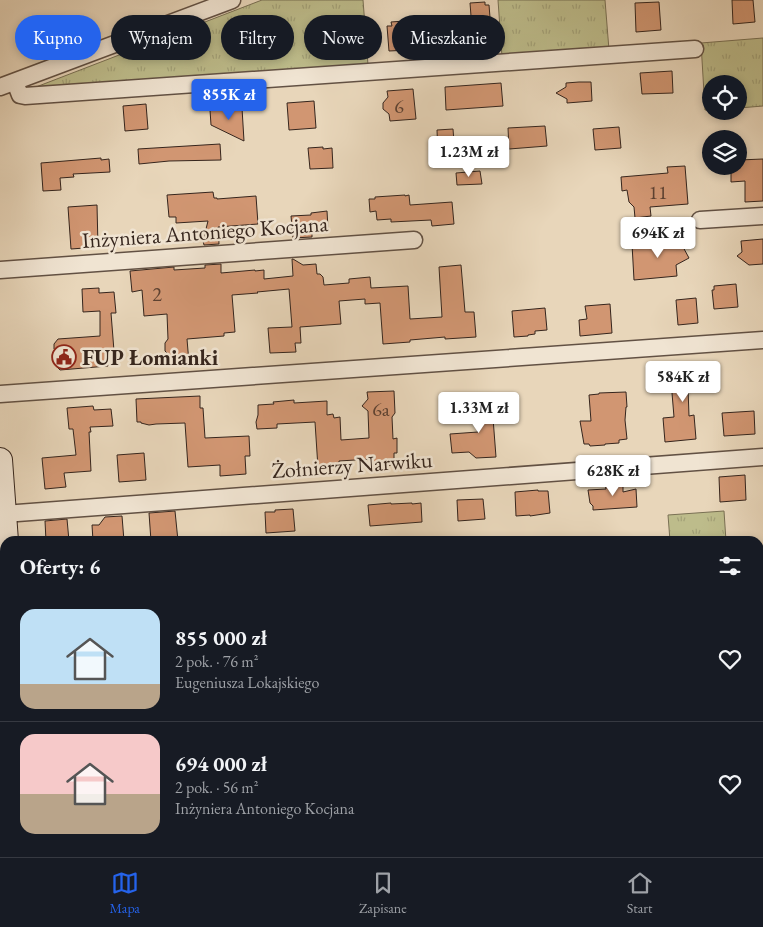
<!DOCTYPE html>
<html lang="pl">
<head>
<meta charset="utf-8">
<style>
	body { margin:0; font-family:"EB Garamond",serif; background:#20242c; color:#f1f3f6; height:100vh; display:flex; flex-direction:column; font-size:19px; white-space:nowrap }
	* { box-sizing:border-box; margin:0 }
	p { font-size:16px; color:#9ea1a6 }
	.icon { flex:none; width:28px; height:28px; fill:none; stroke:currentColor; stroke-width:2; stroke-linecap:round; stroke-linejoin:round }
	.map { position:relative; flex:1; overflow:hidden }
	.details { position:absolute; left:0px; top:536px; width:764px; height:321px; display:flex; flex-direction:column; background:#171b24; border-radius:15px 15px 0 0; box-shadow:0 2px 8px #0003 }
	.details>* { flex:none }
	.banner { position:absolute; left:15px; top:15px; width:500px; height:45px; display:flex; gap:10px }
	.buttons { position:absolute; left:702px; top:75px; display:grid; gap:10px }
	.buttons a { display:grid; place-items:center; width:45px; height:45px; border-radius:50%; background:#171b24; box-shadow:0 2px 8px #0003; font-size:25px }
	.price { position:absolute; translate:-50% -42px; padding:0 11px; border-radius:5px; background:#fff; color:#222; font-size:16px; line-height:32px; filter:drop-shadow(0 1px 2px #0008) }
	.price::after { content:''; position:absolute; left:50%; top:30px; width:15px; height:11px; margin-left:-8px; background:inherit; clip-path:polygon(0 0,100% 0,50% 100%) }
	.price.on { background:#2563eb; color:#fff }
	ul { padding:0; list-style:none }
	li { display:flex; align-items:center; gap:15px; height:125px; padding:0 20px }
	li+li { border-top:1px solid #363941 }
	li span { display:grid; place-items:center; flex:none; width:140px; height:100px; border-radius:15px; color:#555 }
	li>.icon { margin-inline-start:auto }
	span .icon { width:60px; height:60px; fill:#fffc; stroke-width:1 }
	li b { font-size:21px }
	h2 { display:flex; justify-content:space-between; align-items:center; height:60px; padding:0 20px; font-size:21px }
	.tag { padding:0 18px; border-radius:22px; background:#171b24; box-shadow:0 2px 8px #0003; font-size:18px; line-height:45px }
	.tag.on { background:#2563eb; color:#fff }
	.dock { display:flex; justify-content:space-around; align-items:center; height:70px; border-top:1px solid #363941; background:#171b24; font-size:14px; color:#9ea1a6 }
	.dock a { display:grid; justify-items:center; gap:2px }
	.dock .on { color:#2563eb }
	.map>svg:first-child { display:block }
	.grass { fill:url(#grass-tufts); stroke:#797054 }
	.building { fill:#d19672; stroke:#35251d }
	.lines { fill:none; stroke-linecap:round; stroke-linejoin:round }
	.street-casing { stroke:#625144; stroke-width:19 }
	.secondary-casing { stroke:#35251d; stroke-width:26 }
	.street { stroke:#f0e4d2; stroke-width:16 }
	.secondary { stroke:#f0e4d2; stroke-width:24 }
	.labels { text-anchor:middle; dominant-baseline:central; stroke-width:5; stroke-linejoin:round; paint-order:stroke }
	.number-label { font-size:20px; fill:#5c4132 }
	.street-label { font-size:22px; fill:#35251d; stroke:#f0e4d2 }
	.poi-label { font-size:22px; font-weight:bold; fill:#35251d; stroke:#f0e4d2; text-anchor:start }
</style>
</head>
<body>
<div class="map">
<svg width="763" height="857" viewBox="0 0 763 857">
	<defs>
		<pattern id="grass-tufts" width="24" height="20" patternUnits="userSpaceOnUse" patternTransform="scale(1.25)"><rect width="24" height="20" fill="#bdbc8b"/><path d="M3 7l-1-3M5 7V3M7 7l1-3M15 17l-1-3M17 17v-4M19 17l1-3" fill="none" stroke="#a3a178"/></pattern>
	</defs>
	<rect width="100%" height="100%" fill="#e8d6ba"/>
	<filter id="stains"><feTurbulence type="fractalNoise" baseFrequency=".004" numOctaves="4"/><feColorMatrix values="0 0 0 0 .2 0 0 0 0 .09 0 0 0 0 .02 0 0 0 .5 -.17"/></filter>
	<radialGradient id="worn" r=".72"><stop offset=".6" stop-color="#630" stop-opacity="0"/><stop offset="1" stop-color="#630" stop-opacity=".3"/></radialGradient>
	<path class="grass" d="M262 0H363L368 65 36 87Z
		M498 0H605L609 50 502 57Z
		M763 38V106L739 108V84H711V110H705L701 43Z
		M724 511 726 541H670L668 515Z"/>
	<path class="building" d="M732 0H753L755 22 733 24Z
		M485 2V5H489L491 30 473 31 474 36 408 41 409 50 389 51 387 26H392L391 22 471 16 470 3Z
		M659 2 661 30 636 32 635 3Z
		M672 71 673 93 642 94 640 73Z
		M579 82H591L592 101 567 103V99L556 93 566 87V83Z
		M501 83 503 106 446 110 445 87Z
		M413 89 416 119 390 121 389 114 383 109V103L388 97 387 91Z
		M314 101 316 128 289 130 287 103Z
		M146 104 148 129 125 131 123 106Z
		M242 108 244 141 211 125 210 110Z
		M545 126 547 146 509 149 508 128Z
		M619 127 621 148 595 150 593 129Z
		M453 129 455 155 438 156 437 130Z
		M220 144 221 160 169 161 139 164 138 149Z
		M323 147V149L332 148 333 168 310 169 308 148Z
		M101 158V160L109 159 110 172 73 174 74 177 60 178 61 190 43 191 41 163Z
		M763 159V201L745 202V181L731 182V166H739V160Z
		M685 166 688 204 650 207 651 216 635 218 634 207 629 202 627 190 622 191 621 177 668 173 667 167Z
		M480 171 482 184 457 185 456 173Z
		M213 192 214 198H217V199L256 196 258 224 218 227 219 244 204 245 203 241 208 221 176 223V217H169L167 195Z
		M405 195V196L409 195 410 205 452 202 454 224 432 226 431 220 391 222V219L377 220 376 211 370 212 369 199H375V197Z
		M97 205 98 247 71 249 68 207Z
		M327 211 328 228 312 230V237L293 238 291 216 311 215V213Z
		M676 234 689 258 676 265 677 276 634 280 632 244 654 243 655 247Z
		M763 239V264L749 265 737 256 742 252 741 241Z
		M292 259H293L303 265 316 264 317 274H320L323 277 324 285 349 283V279L370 277 371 288 408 286 410 319 442 317 439 267 461 265 465 312H474L476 337 445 339V337L410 340V342L383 344 380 303 365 304V299L339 301 341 324 300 327 301 343H295L296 352 270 353 268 328 292 327 289 289 257 292 258 293 232 295 235 332 224 333V336L187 339 189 363 169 365V355L165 351V343L168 339 167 314 144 316 142 290 132 292 130 271 174 267V270L205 268V265L221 264V273L255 270V271L264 270V279L293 276Z
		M736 284 738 307 714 309 712 290H714V286Z
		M99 288V293L114 292 116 313H111L114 351H107L108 366 60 370 55 365V360L59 354 54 349V344L58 339 100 336V311L83 312 82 289Z
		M696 298 698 323 678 325 676 300Z
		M610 304 612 333 580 336 579 320 587 319 585 306Z
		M545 308 547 330 535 331V334L528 335V336L514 337 512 311Z
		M704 365 706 386 688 388 689 416 694 415 696 439 665 442 663 418 674 417 670 369Z
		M394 391 395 413 392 417 393 439 397 438V453H394V465L371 466V459L339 461V465L318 468 315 422 277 424V428L257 429 256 422 258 415V405L274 404 273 402 294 400V403L327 401V415L333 414 334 418 340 417 341 440 369 438 368 411 362 406 368 399 367 392Z
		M626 392 627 407H626L625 420 627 439 619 440V443L605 444V445L590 446 589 444H584L580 421H591L589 395 599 394V393Z
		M200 396V408H203L205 438 249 436 250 456H245L246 474 220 476V465L188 467 185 423 156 424 149 425 141 423V422H137L136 399Z
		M502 404 503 417 493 418 496 457 476 458 469 452 452 453 450 434 478 432 476 408 481 407V406Z
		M93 406 94 410 111 409 113 426 90 427 91 432H89L91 471 64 473 66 487 45 489 42 458 76 455 73 429H69L67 408Z
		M754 411 755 434 724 436 722 413Z
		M144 453 146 480 119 482 117 455Z
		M745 475 746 500 720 502 719 477Z
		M623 482V492L636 489 637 507 593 510V506L590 503 588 490 606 489 605 483Z
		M538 490V491H548L550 513 530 516V515L516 516 515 492Z
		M483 499 485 519 458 521 457 500Z
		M391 503V504L412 503V504L421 503 422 522 370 526 368 505Z
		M293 509 295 531 266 533 265 512H275V510Z
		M175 511 178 541H151L149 513Z
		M122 516 124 541H93L92 525H99L105 517Z
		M67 519 69 541H46L45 521Z"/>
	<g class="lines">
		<g class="street-casing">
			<path id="street" d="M15 82 20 95 25 96 695 49
				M0 87 232 0
				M700 220 763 216
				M0 270 414 240
				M0 394 763 340
				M4 514 763 457
				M759 633H763"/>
		</g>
		<g class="secondary-casing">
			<path id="secondary" d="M0 460 6 541
				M30 852V857"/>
		</g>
		<use href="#street" class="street"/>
		<use href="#secondary" class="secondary"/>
	</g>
	<defs>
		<g id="civic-ring" transform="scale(1.25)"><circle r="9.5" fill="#f0e4d2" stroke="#8f2418" stroke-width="1.5"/><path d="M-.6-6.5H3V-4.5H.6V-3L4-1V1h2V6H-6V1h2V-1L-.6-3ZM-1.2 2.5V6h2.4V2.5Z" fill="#8f2418"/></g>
	</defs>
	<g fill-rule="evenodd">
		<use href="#civic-ring" x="64" y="357"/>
	</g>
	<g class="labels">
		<g class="number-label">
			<text x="399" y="106">6</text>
			<text x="658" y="192">11</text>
			<text x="157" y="294">2</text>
			<text x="381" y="409">6a</text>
		</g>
		<g class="street-label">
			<text transform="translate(205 232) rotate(-4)">Inżyniera Antoniego Kocjana</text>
			<text transform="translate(352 465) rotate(-4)">Żołnierzy Narwiku</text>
		</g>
		<g class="poi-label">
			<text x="82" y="357">FUP Łomianki</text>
		</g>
	</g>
	<rect width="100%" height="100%" filter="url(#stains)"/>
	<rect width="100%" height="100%" fill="url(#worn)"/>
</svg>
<div class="buttons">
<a><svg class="icon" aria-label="locate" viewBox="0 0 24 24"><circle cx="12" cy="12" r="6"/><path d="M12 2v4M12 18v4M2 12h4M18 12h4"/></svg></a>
<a><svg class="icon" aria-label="layers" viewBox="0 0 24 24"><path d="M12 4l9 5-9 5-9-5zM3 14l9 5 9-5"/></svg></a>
</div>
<b class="price on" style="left:229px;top:121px">855K zł</b>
<b class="price" style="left:469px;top:178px">1.23M zł</b>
<b class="price" style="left:658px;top:259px">694K zł</b>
<b class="price" style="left:683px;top:403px">584K zł</b>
<b class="price" style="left:479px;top:434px">1.33M zł</b>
<b class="price" style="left:613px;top:497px">628K zł</b>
<div class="banner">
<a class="tag on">Kupno</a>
<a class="tag">Wynajem</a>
<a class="tag">Filtry</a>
<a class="tag">Nowe</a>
<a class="tag">Mieszkanie</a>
</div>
<section class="details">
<h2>Oferty: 6<svg class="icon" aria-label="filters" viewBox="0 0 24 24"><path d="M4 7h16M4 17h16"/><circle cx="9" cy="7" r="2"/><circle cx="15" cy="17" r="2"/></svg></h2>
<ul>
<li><span style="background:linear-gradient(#bfe0f5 75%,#b9a48a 0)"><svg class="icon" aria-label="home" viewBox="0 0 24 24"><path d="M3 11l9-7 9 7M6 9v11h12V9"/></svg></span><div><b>855 000 zł</b><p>2 pok. · 76 m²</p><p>Eugeniusza Lokajskiego</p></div><svg class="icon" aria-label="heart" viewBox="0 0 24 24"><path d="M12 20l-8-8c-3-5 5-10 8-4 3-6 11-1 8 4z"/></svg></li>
<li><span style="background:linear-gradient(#f6c9c9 60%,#b9a48a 0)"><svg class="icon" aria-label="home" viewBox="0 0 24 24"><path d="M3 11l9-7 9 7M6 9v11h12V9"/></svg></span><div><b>694 000 zł</b><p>2 pok. · 56 m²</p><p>Inżyniera Antoniego Kocjana</p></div><svg class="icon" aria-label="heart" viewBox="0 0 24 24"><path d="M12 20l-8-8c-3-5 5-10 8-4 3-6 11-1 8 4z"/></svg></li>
</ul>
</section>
</div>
<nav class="dock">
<a class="on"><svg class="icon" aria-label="map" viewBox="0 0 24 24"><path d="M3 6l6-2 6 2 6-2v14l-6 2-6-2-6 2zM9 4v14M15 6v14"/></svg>Mapa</a>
<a><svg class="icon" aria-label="saved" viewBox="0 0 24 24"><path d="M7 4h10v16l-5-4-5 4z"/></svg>Zapisane</a>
<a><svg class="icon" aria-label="home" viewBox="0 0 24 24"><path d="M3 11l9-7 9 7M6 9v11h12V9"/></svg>Start</a>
</nav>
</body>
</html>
